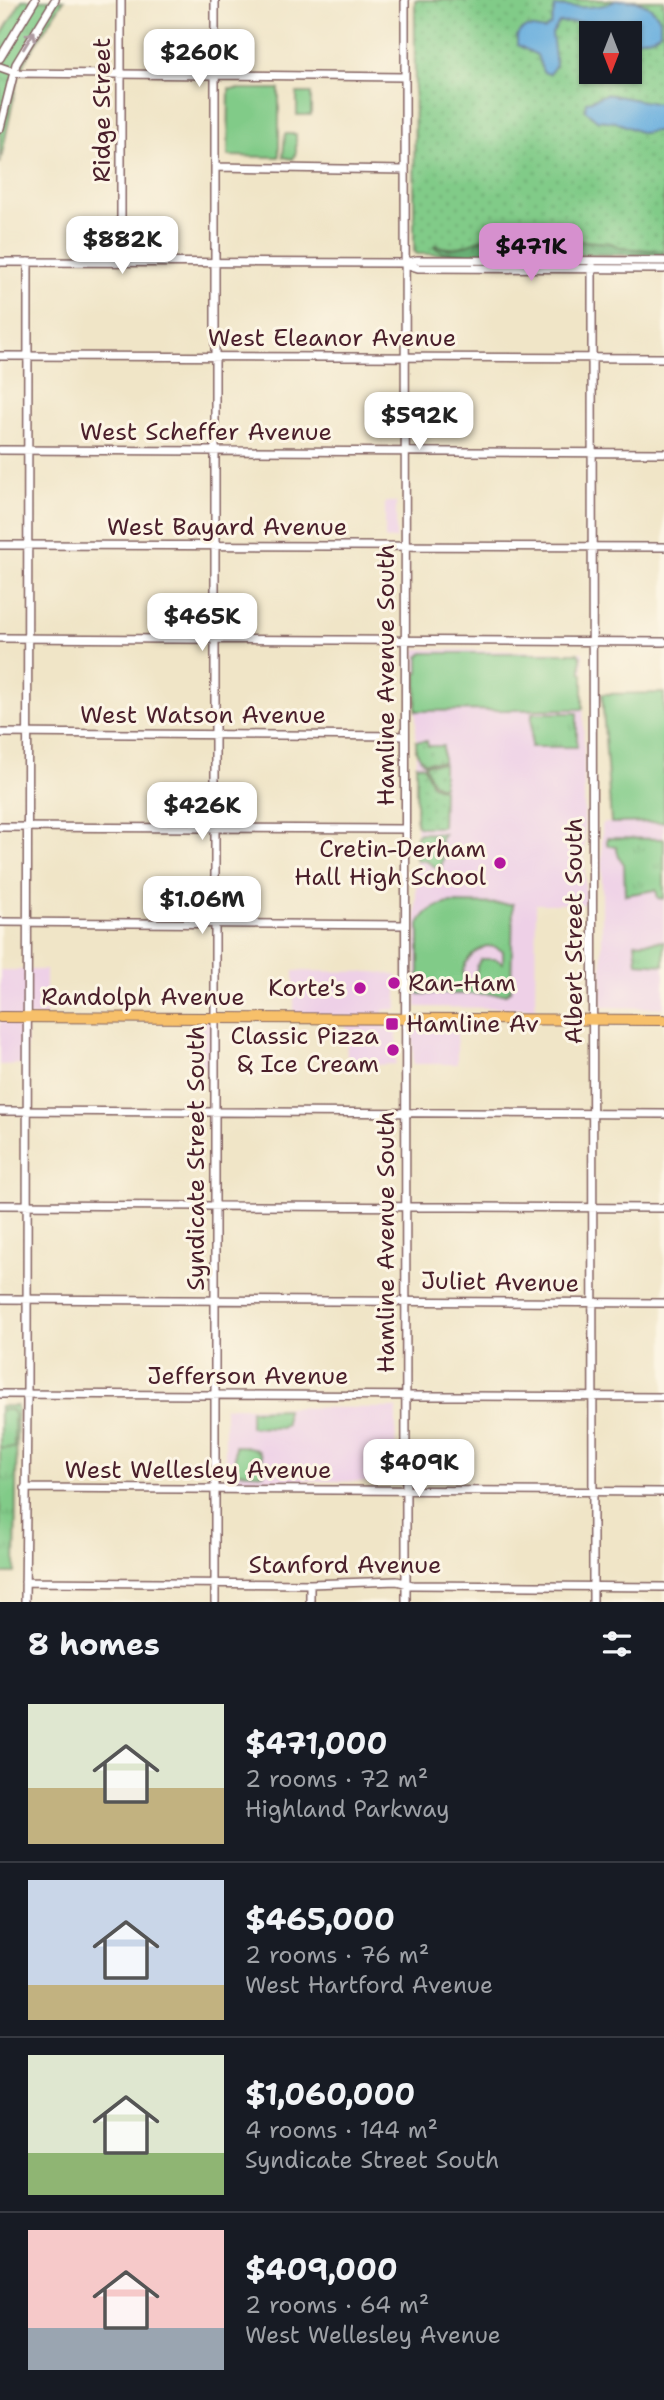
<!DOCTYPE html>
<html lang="en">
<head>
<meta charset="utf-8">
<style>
	body { margin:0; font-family:"Shantell Sans",sans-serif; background:#20242c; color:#f1f3f6; height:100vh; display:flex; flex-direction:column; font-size:26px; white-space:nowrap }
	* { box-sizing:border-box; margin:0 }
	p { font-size:23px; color:#9ea1a6 }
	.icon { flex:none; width:38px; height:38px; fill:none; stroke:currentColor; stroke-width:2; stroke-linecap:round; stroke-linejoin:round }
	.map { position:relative; height:1602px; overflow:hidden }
	.side { display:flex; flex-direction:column; background:#171b24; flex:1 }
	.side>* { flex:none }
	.needle { width:46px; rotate:180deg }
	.controls { position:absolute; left:579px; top:21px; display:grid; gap:14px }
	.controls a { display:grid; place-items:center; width:63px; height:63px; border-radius:0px; background:#171b24; box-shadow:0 2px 5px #0004; font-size:35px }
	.price { position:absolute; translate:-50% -60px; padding:0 16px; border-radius:14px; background:#fff; color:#222; font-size:23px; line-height:46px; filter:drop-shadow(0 2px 4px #0008) }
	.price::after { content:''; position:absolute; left:50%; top:42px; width:21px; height:16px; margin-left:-10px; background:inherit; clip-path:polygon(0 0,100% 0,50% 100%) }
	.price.active { background:#d690ce; color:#111 }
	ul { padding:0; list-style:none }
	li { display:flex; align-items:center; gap:21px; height:175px; padding:0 28px }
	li+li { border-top:2px solid #363941 }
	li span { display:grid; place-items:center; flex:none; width:196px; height:140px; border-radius:0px; color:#555 }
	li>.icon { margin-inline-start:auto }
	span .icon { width:84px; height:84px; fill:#fffc; stroke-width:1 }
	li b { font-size:30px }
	h2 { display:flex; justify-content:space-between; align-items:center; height:84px; padding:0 28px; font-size:30px }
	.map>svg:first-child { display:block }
	.built { fill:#eed0e7 }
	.grass { fill:url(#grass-dots); stroke:#66755a; stroke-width:2; fill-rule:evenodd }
	.forest { fill:url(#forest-crowns); stroke:#596750; stroke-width:2 }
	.park { fill:url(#park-tufts); stroke:#66755a; stroke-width:2 }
	.pitch { fill:#81cb88; stroke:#66755a; stroke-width:2; fill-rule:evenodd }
	.water { fill:#68aede; stroke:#596684; stroke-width:2 }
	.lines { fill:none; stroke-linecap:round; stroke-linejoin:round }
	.minor-casing { stroke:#846462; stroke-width:10 }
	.major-casing { stroke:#846462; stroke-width:12 }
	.minor { stroke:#fff; stroke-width:7 }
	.major { stroke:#f7c06b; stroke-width:10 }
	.oneway { stroke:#ae9aa0 }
	.poi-dot { fill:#b5179e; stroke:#fcf5e5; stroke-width:2.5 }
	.labels { text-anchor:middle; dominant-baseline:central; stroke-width:6; stroke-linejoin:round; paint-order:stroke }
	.street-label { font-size:24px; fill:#4a1f2b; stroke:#fcf5e5 }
	.poi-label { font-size:24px; fill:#4a1f2b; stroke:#fcf5e5; text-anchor:end }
</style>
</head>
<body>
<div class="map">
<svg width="664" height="1602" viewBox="0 0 664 1602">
	<defs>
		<pattern id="grass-dots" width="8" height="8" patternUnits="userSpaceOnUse" patternTransform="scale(1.75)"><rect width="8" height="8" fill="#81cb88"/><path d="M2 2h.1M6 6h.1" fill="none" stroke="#71ae76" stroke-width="1.8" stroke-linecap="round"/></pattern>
		<pattern id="forest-crowns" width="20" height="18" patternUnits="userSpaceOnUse" patternTransform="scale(1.75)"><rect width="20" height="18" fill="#68af74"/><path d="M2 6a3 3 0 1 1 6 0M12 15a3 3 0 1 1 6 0" fill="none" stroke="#588e5f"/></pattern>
		<pattern id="park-tufts" width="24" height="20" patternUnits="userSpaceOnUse" patternTransform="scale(1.75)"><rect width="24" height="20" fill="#81cb88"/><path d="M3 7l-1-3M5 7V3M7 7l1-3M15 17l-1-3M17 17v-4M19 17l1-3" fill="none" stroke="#71ae76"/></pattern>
	</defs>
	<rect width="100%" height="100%" fill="#fcf5e5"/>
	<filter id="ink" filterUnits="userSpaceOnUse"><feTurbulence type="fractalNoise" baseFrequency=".0143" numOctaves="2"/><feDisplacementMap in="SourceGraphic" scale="14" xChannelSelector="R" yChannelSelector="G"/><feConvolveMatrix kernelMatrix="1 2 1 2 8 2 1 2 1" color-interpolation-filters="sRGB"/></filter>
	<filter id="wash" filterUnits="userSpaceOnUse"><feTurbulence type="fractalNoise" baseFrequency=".00686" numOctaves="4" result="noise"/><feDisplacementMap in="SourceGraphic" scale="28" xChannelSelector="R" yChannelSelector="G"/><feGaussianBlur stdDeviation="1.57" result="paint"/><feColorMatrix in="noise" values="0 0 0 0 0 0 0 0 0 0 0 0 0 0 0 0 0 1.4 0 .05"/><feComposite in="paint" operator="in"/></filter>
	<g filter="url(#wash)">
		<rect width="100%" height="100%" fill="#f0e5c7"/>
		<path class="built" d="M385 502H396V539H385Z
			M416 649 583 652 585 904H536L535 1008 416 1007Z
			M664 822V1008L602 1007V823Z
			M0 970H46V1017H26V1064L0 1065Z
			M294 971 375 972 397 975V1009L383 1010V1028H397L396 1064 347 1066 346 1017 294 1018Z
			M196 1017H216L215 1067H196Z
			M413 1030H457V1064H413Z
			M225 1407 396 1408V1482L225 1480Z"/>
		<path class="grass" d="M415 0H664V255L417 254 414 251ZM592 33H630V72H592Z
			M416 741H427L428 746H443V762H423L416 751Z
			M416 764 424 766 432 785 443 789 442 827H420L416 824Z
			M425 764H443V786C431 787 428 773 425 764Z
			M420 833 444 834 440 838 443 860 440 870 426 861 416 860V835Z"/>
		<path class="forest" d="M497 232 523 236 531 233 552 239 611 243 621 248 664 251V255L468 254 442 252 434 247 436 245C455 255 479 239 497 232Z"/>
		<path class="park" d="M22 0H64L29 54 18 77 0 164V37Z
			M285 134H296V152L293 159 283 157Z
			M532 713H577V747H531Z
			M607 838 664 839V899L658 898 656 890 625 895 624 864 619 857 616 847 607 845Z
			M664 941V965L637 963 635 943Z
			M0 1406H17L15 1573H0Z
			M286 1409V1425L281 1428 250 1427V1410Z"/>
		<path class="pitch" d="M229 89H279V157L228 156Z
			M297 93H311V115H297Z
			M423 653H578L581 657V673L583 674V709L416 711 417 673H419V657Z
			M664 693V822L611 823 602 694Z
			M449 903 513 904 511 989 506 994H419V924C426 910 434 907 449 903ZM486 946 495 947 503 951V963L496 959H481C474 968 476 978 481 986H469C454 971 470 953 486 946Z
			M0 1410H11L14 1414V1448H0Z
			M235 1446C259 1446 264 1450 264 1474L235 1472Z"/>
		<path class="water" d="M617 0C637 0 649 1 660 19V32L653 37 630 41V33H614L584 22 559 23 552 34 556 65 549 74 543 72 537 55 517 45V36C523 24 532 28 544 30L551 25 555 6C572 8 602 9 617 0Z
			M606 94 659 104 664 107V130L642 133 616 122 597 120 585 110 586 102Z"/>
	</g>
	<g filter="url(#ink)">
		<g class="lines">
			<g class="minor-casing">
				<path id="minor" d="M215 0V1602
					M405 0 406 1602
					M0 58 35 0
					M0 67 17 73 405 77
					M0 128 16 64 55 0
					M215 167 405 170
					M592 261 593 1602
					M0 262 405 263 417 260 664 261
					M121 262V0
					M405 264 418 268 664 269
					M0 356 664 358
					M0 450 664 453
					M0 545 664 547
					M0 638 664 642
					M0 733 405 736
					M0 827 405 829
					M0 922 405 925
					M0 1111 664 1114
					M0 1205 664 1208
					M0 1299 664 1303
					M0 1394 664 1397
					M25 1488 664 1492
					M25 1582 310 1584 397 1581 412 1585 664 1587
					M25 1602 27 1405 28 262
					M310 1602V1584"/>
			</g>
			<g class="major-casing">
				<path id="major" d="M0 1017 664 1020"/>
			</g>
			<use href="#minor" class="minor"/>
			<use href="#major" class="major"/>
		</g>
		<defs><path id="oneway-shaft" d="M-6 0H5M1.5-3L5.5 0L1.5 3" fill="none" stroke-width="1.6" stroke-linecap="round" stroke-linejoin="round" transform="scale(1.75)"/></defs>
		<use class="oneway" href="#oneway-shaft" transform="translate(29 40) rotate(-58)"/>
	</g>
	<g class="poi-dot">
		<circle cx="500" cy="863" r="7"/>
		<circle cx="394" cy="983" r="7"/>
		<circle cx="360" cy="988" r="7"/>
		<rect x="385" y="1017" width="14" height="14" rx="3.5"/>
		<circle cx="393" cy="1050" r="7"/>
	</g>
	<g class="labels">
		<g class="street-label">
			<text transform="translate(102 110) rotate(-90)">Ridge Street</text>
			<text x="332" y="338">West Eleanor Avenue</text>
			<text x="206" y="432">West Scheffer Avenue</text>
			<text x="227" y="527">West Bayard Avenue</text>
			<text transform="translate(386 675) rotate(-90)">Hamline Avenue South</text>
			<text x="203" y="715">West Watson Avenue</text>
			<text transform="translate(574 931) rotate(-90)">Albert Street South</text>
			<text x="143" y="997">Randolph Avenue</text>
			<text transform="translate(196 1158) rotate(-90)">Syndicate Street South</text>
			<text transform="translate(386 1242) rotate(-90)">Hamline Avenue South</text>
			<text transform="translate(500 1282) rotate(1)">Juliet Avenue</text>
			<text x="248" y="1376">Jefferson Avenue</text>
			<text x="198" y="1470">West Wellesley Avenue</text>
			<text x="345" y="1565">Stanford Avenue</text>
		</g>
		<g class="poi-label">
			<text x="486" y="849">Cretin-Derham<tspan x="486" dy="28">Hall High School</tspan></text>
			<text x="408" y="983" text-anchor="start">Ran-Ham</text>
			<text x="346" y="988">Korte's</text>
			<text x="406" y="1024" text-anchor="start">Hamline Av</text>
			<text x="379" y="1036">Classic Pizza<tspan x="379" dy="28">&amp; Ice Cream</tspan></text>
		</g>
	</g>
</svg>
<div class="controls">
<a><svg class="needle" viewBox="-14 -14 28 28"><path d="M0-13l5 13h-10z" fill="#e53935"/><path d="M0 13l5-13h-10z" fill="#9ea1a6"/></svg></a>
</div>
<b class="price" style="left:199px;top:89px">$260K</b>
<b class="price" style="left:122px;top:276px">$882K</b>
<b class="price active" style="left:531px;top:283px">$471K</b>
<b class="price" style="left:419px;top:452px">$592K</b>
<b class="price" style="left:202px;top:653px">$465K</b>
<b class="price" style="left:202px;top:842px">$426K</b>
<b class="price" style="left:202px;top:936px">$1.06M</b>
<b class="price" style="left:419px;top:1499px">$409K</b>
</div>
<section class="side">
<h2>8 homes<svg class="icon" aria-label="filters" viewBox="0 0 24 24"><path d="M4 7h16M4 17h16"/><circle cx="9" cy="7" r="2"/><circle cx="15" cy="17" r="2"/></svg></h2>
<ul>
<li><span style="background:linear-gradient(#dfe7d0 60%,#c2b280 0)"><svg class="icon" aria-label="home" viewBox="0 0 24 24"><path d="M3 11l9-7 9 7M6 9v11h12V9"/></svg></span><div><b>$471,000</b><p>2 rooms · 72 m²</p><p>Highland Parkway</p></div></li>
<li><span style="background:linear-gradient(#c9d6e8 75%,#c2b280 0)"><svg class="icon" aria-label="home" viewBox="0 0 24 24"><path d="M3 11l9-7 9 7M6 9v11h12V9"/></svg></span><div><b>$465,000</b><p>2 rooms · 76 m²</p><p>West Hartford Avenue</p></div></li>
<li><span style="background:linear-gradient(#dfe7d0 70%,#8fb573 0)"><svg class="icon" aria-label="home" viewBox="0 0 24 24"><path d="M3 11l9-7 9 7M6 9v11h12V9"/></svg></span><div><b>$1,060,000</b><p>4 rooms · 144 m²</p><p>Syndicate Street South</p></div></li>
<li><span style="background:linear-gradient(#f6c9c9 70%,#9aa5b1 0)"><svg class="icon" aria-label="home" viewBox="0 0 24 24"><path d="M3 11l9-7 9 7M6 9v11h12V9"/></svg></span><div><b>$409,000</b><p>2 rooms · 64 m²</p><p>West Wellesley Avenue</p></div></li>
</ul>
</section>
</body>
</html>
